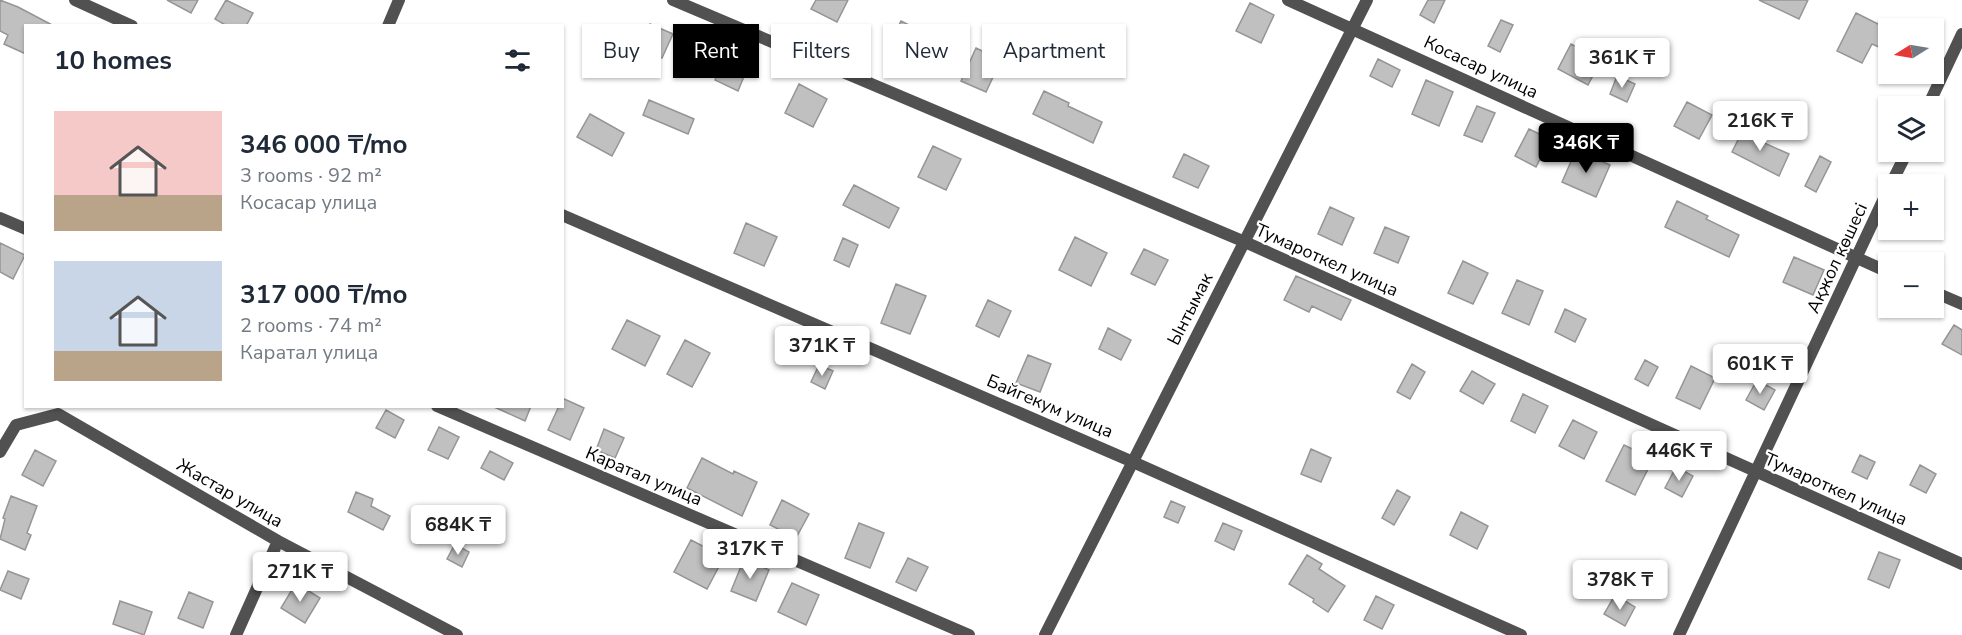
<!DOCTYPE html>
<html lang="en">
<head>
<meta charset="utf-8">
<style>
	body { margin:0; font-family:"Nunito Sans",sans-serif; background:#f6f6f7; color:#1f2937; height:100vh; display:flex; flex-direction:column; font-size:22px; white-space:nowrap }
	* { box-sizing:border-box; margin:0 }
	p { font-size:20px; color:#747a83 }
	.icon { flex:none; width:33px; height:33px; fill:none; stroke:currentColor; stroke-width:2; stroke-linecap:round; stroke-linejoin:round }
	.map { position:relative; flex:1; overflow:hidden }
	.side { position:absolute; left:24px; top:24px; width:540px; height:384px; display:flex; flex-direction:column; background:#fff; border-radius:0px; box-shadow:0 2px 4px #0004 }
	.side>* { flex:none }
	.banner { position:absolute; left:582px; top:24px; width:570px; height:54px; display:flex; gap:12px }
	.needle { width:39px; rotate:259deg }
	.tools { position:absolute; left:1878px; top:18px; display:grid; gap:12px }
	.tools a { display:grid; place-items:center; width:66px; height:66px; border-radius:0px; background:#fff; box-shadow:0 2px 4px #0004; font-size:30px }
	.price { position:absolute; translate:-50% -51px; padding:0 14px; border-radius:6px; background:#fff; color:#222; font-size:20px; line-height:39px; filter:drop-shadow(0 2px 3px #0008) }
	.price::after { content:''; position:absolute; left:50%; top:36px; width:18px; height:14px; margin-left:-9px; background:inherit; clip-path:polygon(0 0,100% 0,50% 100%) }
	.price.current { background:#000; color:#fff }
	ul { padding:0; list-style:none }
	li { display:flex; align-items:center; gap:18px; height:150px; padding:0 30px }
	li span { display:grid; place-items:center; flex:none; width:168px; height:120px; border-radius:0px; color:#555 }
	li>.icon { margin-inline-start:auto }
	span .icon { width:72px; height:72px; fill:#fffc; stroke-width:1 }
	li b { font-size:26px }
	h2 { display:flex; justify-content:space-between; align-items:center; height:72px; padding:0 30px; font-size:26px }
	.pill { padding:0 21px; border-radius:0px; background:#fff; box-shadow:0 2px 4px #0004; font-size:21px; line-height:54px }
	.pill.current { background:#000; color:#fff }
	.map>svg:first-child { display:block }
	.building { fill:#c0c0c0; stroke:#959595; stroke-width:1.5 }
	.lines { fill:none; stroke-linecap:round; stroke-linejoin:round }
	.street { stroke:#515151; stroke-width:12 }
	.labels { text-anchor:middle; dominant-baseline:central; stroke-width:4.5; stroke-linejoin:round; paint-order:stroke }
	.street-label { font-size:18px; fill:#000; stroke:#fff }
</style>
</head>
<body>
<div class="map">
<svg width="1962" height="635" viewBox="0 0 1962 635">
	<rect width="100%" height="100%" fill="#fff"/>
	<path class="building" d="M0 0 18 7 54 26H26V54L4 44 8 35 0 31Z
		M167 0H198L191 13Z
		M226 0 253 13 246 26H227L215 19Z
		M816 0H848L837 22 811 9Z
		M1428 0H1445L1434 23 1420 15Z
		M1759 0H1808L1799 19Z
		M1250 3 1274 15 1261 43 1236 31Z
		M1856 13 1888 29V51L1872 44 1862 63 1837 51Z
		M1501 20 1513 25 1500 52 1488 46Z
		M901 21 921 31 919 35 946 46 934 75 912 65 914 59 889 46Z
		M650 24 673 34 662 58 640 48Z
		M1571 44 1601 60 1588 85 1558 69Z
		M976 48 1001 60 986 92 961 81Z
		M728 52 750 62 738 91 715 80Z
		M1378 59 1400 70 1392 87 1370 76Z
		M1617 76 1635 84 1627 102 1610 94Z
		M1426 80 1453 92 1439 126 1412 114Z
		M799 84 827 99 813 127 785 113Z
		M1044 91 1069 103 1068 106 1102 122 1093 143 1033 114Z
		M649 100 694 119 688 134 643 115Z
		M1687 102 1712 115 1699 139 1674 126Z
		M1477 106 1495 113 1482 142 1464 135Z
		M590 114 624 133 612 156 577 137Z
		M1744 128 1764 138 1762 142 1789 154 1779 176 1732 152Z
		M1529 129 1550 139 1536 167 1515 156Z
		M933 146 961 159 946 190 918 177Z
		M1576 150 1610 165 1596 197 1562 182Z
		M1184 154 1209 166 1198 188 1173 177Z
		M1820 156 1831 162 1816 192 1805 186Z
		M854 185 899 208 889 228 843 205Z
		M1677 201 1708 216 1706 219 1739 235 1729 257 1665 227Z
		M1330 207 1354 218 1342 245 1318 234Z
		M746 223 777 237 764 266 734 253Z
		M1385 227 1409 237 1398 263 1374 253Z
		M1075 237 1107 253 1091 286 1059 270Z
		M843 238 858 245 849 267 834 260Z
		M0 243 25 255 13 279 0 272Z
		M1144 249 1168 260 1155 285 1131 274Z
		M1794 257 1824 270 1813 295 1783 282Z
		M1463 261 1488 273 1473 304 1448 293Z
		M1296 276 1351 300 1341 320 1312 306 1309 312 1284 300Z
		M1517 280 1543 291 1529 325 1502 313Z
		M896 284 926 296 910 334 881 323Z
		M988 300 1011 311 999 337 976 326Z
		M1565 309 1586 319 1575 342 1555 332Z
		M627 320 660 336 645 366 612 349Z
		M1954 325 1962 330V355L1942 344Z
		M1108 328 1131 340 1121 360 1099 349Z
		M685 340 710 353 692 387 667 374Z
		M1028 355 1051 364 1040 392 1016 383Z
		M1645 360 1658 367 1648 386 1635 379Z
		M1412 364 1425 372 1410 399 1397 392Z
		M819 365 833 371 825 389 811 382Z
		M1691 366 1715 378 1700 409 1676 398Z
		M1472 371 1495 384 1483 404 1460 391Z
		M1757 380 1775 390 1764 410 1746 400Z
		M1523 394 1548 406 1535 433 1511 421Z
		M562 398 584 408 570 440 548 430 559 406H562Z
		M492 406H531L525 421Z
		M386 410 404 420 395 438 376 428Z
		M1573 420 1597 432 1584 459 1559 446Z
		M439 427 459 437 448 459 428 450Z
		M604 429 624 438 615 458 596 450Z
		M1624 445 1653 459 1635 495 1606 481Z
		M1311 449 1331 458 1321 482 1301 474Z
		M35 450 56 461 43 486 22 475Z
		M490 451 513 463 504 480 481 468Z
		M1860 455 1875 462 1867 479 1852 472Z
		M702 458 733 474 734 471 757 482 742 516 687 488Z
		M1920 465 1936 474 1926 493 1910 485Z
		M1676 467 1693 476 1682 497 1665 488Z
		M1397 490 1410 497 1394 525 1382 518Z
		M356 492 373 499 371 506 390 516 383 530 348 512Z
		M11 496 37 506 27 533 31 535 25 550 0 539 5 519 3 518Z
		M782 500 809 514 796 538 770 525Z
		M1171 501 1185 507 1178 523 1164 517Z
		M1461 512 1488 526 1477 549 1450 535Z
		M859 523 884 533 870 568 845 558Z
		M1223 523 1242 531 1234 550 1215 541Z
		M691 540 724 557 707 589 674 572Z
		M455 544 469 552 462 567 447 559Z
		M1879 552 1900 560 1889 588 1868 579Z
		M1307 555 1322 564 1319 569 1345 586 1328 612 1313 602 1314 599 1289 584Z
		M908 558 928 567 916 591 896 582Z
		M744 559 769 570 756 601 731 591Z
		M8 571 29 579 21 599 0 590Z
		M296 583 320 598 305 623 281 608Z
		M792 583 819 595 806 625 778 612Z
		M189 592 213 602 203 628 178 618Z
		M1615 595 1635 607 1625 626 1604 614Z
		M1376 596 1394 605 1382 629 1364 620Z
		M120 601 152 612 144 635 113 624Z"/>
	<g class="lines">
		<path class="street" d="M75 0 132 26
			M673 0 1245 242 1962 564
			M1288 0 1888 272
			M388 26 399 0
			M1928 106 1962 34
			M1891 184 1907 152
			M562 215 1133 462 1521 635
			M0 218 26 229
			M1934 292 1962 304
			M437 406 969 635
			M0 452 16 425 58 414 278 541 457 635
			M236 635 278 541
			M1045 635 1367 0
			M1679 635 1888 190"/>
	</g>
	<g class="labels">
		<g class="street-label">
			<text transform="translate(1481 67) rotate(25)">Косасар улица</text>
			<text transform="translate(1837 258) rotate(-65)">Ақжол көшесі</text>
			<text transform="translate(1327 260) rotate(24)">Тумароткел улица</text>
			<text transform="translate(1190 309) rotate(-63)">Ынтымак</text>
			<text transform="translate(1050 406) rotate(23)">Байгекум улица</text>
			<text transform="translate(644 476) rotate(23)">Каратал улица</text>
			<text transform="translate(1836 489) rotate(24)">Тумароткел улица</text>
			<text transform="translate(230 493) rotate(30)">Жастар улица</text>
		</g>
	</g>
</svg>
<div class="tools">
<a><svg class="needle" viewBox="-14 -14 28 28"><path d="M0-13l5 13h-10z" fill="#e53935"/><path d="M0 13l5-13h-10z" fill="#747a83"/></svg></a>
<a><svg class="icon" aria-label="layers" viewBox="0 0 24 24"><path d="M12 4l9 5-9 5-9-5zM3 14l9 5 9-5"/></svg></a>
<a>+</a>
<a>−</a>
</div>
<b class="price" style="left:1622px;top:89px">361K ₸</b>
<b class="price" style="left:1760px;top:152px">216K ₸</b>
<b class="price current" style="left:1586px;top:174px">346K ₸</b>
<b class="price" style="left:822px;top:377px">371K ₸</b>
<b class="price" style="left:1760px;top:395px">601K ₸</b>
<b class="price" style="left:1679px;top:482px">446K ₸</b>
<b class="price" style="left:458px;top:556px">684K ₸</b>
<b class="price" style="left:750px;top:580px">317K ₸</b>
<b class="price" style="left:300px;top:603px">271K ₸</b>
<b class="price" style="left:1620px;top:611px">378K ₸</b>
<div class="banner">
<a class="pill">Buy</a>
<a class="pill current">Rent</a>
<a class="pill">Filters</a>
<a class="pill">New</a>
<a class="pill">Apartment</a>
</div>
<section class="side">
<h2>10 homes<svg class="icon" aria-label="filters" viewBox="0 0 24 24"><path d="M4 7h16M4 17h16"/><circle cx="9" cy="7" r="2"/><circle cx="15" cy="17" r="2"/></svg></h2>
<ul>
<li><span style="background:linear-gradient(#f6c9c9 70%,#b9a48a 0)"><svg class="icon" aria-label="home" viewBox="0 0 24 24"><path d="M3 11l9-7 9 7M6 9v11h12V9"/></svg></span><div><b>346 000 ₸/mo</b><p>3 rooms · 92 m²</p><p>Косасар улица</p></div></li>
<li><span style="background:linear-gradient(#c9d6e8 75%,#b9a48a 0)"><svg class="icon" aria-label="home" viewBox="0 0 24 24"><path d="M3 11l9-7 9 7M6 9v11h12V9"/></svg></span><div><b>317 000 ₸/mo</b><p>2 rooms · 74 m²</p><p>Каратал улица</p></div></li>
</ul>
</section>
</div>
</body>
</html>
